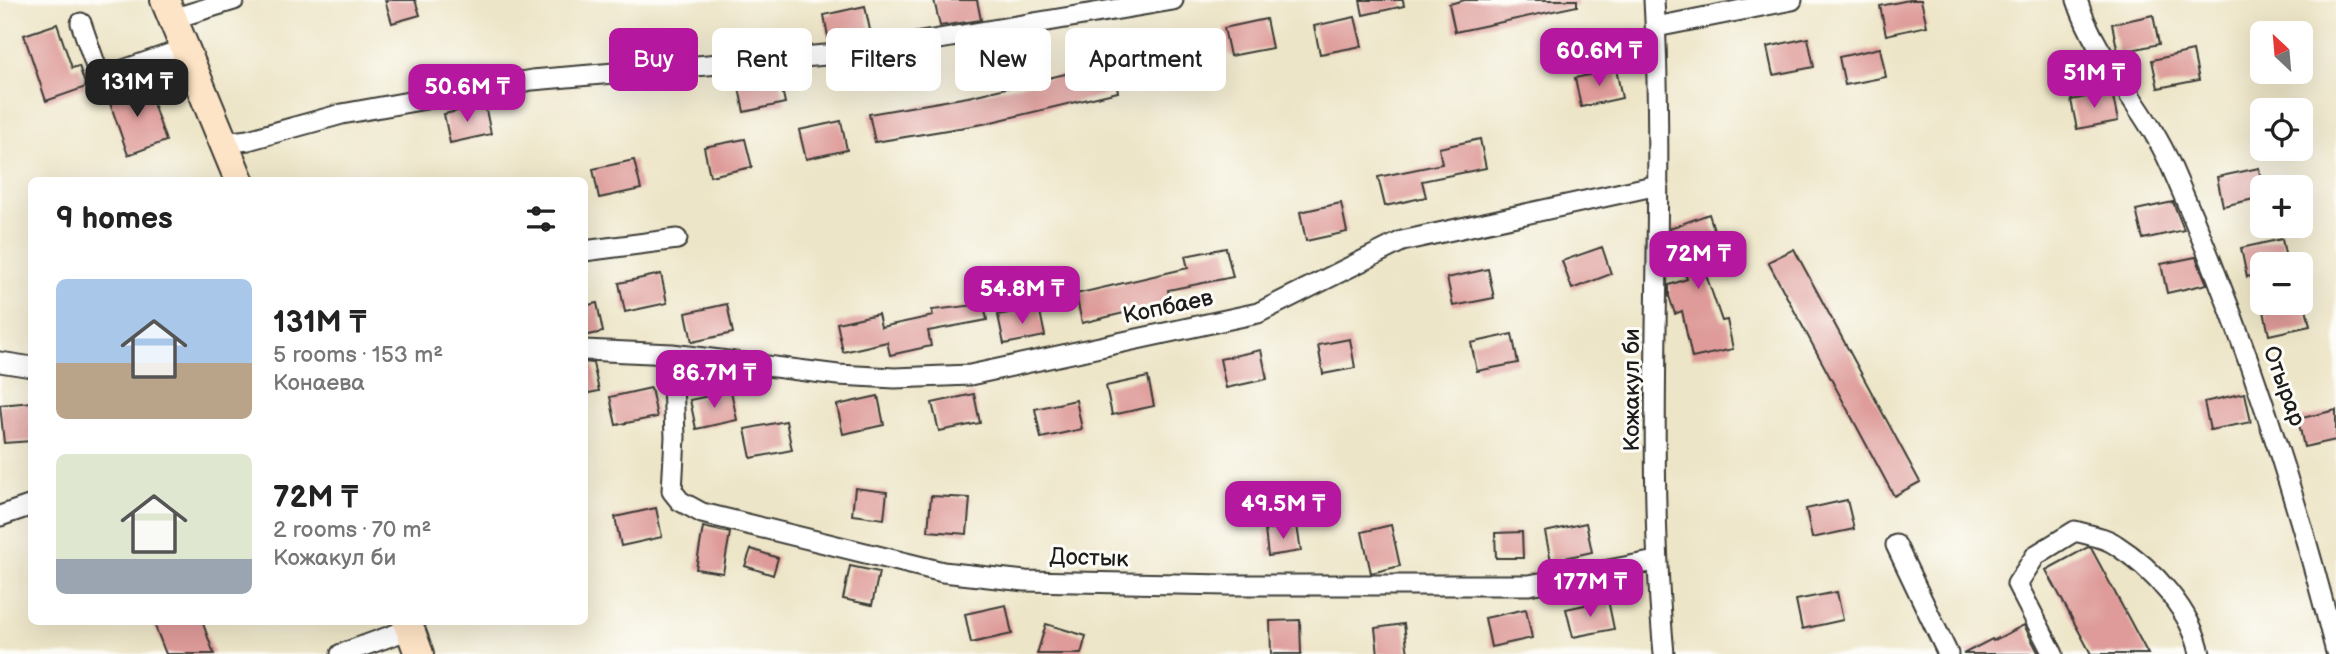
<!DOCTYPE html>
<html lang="en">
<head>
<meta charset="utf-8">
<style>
	body { margin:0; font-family:"Balsamiq Sans",sans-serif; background:#f2f2f2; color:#222; height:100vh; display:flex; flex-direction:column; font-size:26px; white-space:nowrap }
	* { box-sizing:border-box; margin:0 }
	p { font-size:23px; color:#767676 }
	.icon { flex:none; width:38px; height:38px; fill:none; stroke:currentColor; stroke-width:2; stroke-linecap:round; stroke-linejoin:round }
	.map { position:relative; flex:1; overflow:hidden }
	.side { position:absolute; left:28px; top:177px; width:560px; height:448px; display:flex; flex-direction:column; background:#fff; border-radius:10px; box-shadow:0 7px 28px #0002 }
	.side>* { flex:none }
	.hud { position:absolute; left:609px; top:28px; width:665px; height:63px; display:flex; gap:14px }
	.needle { width:46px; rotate:334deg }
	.tools { position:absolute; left:2250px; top:21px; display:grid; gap:14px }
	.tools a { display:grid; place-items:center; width:63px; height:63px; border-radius:10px; background:#fff; box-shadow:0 7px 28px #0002; font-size:35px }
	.price { position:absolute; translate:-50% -60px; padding:0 16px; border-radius:14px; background:#b5179e; color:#fff; font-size:23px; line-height:46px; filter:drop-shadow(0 2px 4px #0008) }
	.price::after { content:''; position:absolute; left:50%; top:42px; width:21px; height:16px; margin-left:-10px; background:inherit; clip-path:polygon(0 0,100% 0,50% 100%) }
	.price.current { background:#222; color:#fff }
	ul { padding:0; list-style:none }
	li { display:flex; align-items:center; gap:21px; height:175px; padding:0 28px }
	li span { display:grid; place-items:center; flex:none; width:196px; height:140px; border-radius:10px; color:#555 }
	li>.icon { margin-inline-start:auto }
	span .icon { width:84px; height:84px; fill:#fffc; stroke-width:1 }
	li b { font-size:30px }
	h2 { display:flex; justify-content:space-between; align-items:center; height:84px; padding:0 28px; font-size:30px }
	.chip { padding:0 24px; border-radius:10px; background:#fff; box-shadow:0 7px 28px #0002; font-size:24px; line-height:63px }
	.chip.current { background:#b5179e; color:#fff }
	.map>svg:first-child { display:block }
	.building { fill:#de9b99 }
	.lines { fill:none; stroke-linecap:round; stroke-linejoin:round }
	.street-casing { stroke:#3b3a36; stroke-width:23 }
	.secondary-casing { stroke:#3b3a36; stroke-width:32 }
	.street { stroke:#fff; stroke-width:19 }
	.secondary { stroke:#fee4c6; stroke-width:28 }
	.labels { text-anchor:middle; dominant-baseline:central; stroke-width:6; stroke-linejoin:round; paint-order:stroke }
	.street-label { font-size:23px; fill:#1c1c1c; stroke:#fdfcf7 }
</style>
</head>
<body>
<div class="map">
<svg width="2336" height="654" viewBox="0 0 2336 654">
	<rect width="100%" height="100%" fill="#fdfcf7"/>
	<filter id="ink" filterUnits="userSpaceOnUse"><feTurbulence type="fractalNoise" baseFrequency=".0143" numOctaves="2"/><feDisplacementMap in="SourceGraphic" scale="14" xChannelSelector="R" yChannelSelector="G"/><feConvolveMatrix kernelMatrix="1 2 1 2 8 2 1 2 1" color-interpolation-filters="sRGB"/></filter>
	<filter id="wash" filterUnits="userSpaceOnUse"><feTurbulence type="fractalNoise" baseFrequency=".00686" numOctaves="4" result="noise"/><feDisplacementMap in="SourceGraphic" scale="28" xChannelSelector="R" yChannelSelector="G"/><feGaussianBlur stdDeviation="1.57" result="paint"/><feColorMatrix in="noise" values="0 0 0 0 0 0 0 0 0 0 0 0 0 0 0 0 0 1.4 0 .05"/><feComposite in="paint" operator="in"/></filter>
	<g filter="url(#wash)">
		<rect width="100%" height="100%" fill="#ede5c7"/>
		<g id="blocks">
			<path class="building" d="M385 0H415L420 15 392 23Z
				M934 0H977L981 20 940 26Z
				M1360 0H1403L1404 6 1363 15Z
				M1465 0H1577V6L1455 32 1449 4Z
				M1909 0H1921L1927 26 1886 35 1880 6Z
				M865 6 871 35 829 42 824 15Z
				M2153 15 2159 44 2118 53 2112 24Z
				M1355 17 1362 46 1320 54 1314 26Z
				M1266 19 1272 48 1230 56 1224 28Z
				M57 24 72 68 79 66 86 87 46 101 24 35Z
				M1808 38 1814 67 1773 75 1767 47Z
				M1880 48 1886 77 1845 85 1839 57Z
				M2193 51 2199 80 2158 88 2152 60Z
				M1112 63 1118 92 983 124 875 142 869 114 968 97Z
				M1616 69 1622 98 1581 107 1575 78Z
				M779 75 785 103 744 112 738 83Z
				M146 83 166 141 128 155 108 97Z
				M2112 92 2118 121 2077 129 2071 100Z
				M485 105 491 134 450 143 444 114Z
				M841 121 847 150 806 159 799 130Z
				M745 139 752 167 710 176 704 147Z
				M1480 139 1486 168 1422 181 1426 197 1385 206 1378 177 1442 164 1439 148Z
				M634 160 641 189 599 198 593 169Z
				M2259 168 2263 197 2223 206 2217 177Z
				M2173 202 2184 230 2143 239 2136 210Z
				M1341 203 1347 232 1306 241 1300 212Z
				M1709 214 1718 242 1697 249 1722 321 1727 320 1733 349 1692 358 1682 311 1675 314 1669 296V285L1687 279 1670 228Z
				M2282 239 2287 264H2263V273L2247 277 2241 248Z
				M1602 247 1611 274 1572 289 1562 261Z
				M1226 248 1233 277 1168 290 1170 302 1082 323 1076 294 1188 268 1185 256Z
				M1794 249 1920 482 1894 496 1768 262Z
				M2196 257 2207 284 2167 293 2161 264Z
				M1488 269 1494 298 1453 306 1447 278Z
				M661 274 667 303 625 312 619 283Z
				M597 303 603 332 584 336V306Z
				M2280 303H2305L2310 326 2269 335 2263 306Z
				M727 304 733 333 692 342 686 313Z
				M984 304 987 320 928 331 931 346 890 355 887 342 843 352 837 323 878 314 881 327 933 316 932 310Z
				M1039 307 1045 336 1004 344 998 315Z
				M1512 334 1518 363 1477 371 1471 343Z
				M1350 339 1355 368 1323 374 1318 345Z
				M1261 350 1267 379 1226 388 1220 359Z
				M584 362 593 363 599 391 584 394Z
				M1148 377 1154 406 1112 415 1106 386Z
				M651 388 657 417 616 425 610 397Z
				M731 391 737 420 696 429 690 400Z
				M2245 393 2251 422 2210 430 2204 402Z
				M974 394 980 423 939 431 932 403Z
				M878 396 884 425 843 434 837 405Z
				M1076 400 1082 429 1041 438 1035 409Z
				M32 402V441L4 443 0 405Z
				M2336 410V440L2304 447 2298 419Z
				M786 421 792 450 751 458 745 429Z
				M855 488 887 492 884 519 852 515Z
				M931 496 970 498 967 534 928 531Z
				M1847 500 1854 529 1812 538 1806 509Z
				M656 508 662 537 621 546 615 517Z
				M1586 523 1592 552 1551 561 1545 532Z
				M1391 525 1400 566 1371 573 1362 532Z
				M1297 526 1301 551 1268 556 1265 530Z
				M703 527 730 533 723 573 696 569Z
				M1522 532 1523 558H1496L1495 533Z
				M2088 547 2091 548 2148 654H2091L2046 570Z
				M751 549 778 558 773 575 745 566Z
				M850 566 879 572 872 605 843 599Z
				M1837 592 1843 620 1802 629 1796 600Z
				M1608 600 1614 629 1573 637 1566 609Z
				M1006 605 1012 634 971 643 965 614Z
				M1526 609 1532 638 1491 647 1485 618Z
				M1300 620 1301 654H1271L1270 621Z
				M153 621H202L214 654H166Z
				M1046 624 1086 636 1081 654H1037Z
				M1404 624 1408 654H1378L1375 628Z
				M2024 625 2039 654H1963L1992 639 1993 641Z"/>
		</g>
	</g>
	<g filter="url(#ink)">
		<use href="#blocks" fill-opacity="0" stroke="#3b3a36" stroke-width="2"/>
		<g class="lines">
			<g class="street-casing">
				<path id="street" d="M1654 0C1666 218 1644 437 1664 654
					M2077 0C2096 60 2146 108 2171 166 2241 324 2294 485 2336 652
					M172 19 234 0
					M81 23 100 78 184 49
					M1656 27 1792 0
					M224 143 248 140 342 114 532 80 861 52 1173 0
					M584 251 677 239
					M584 350 672 354 838 375 895 378 970 375 1258 313 1402 241 1658 185
					M672 354 675 437 672 491 680 501 702 513 943 572 1025 581 1227 585H1529L1656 561
					M0 362 32 367
					M0 516 32 505
					M1896 545 1948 654
					M341 654 410 629
					M2053 654 2017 584 2036 555 2075 531C2088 535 2105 537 2116 545 2152 568 2192 611 2200 654"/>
			</g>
			<g class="secondary-casing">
				<path id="secondary" d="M165 0 239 180
					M407 621 419 654"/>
			</g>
			<use href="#street" class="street"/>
			<use href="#secondary" class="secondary"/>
		</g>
	</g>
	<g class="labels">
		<g class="street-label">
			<text transform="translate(1168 307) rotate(-12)">Копбаев</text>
			<text transform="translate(2284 386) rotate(70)">Отырар</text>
			<text transform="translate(1632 390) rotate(-90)">Кожакул би</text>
			<text transform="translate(1089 558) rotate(2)">Достык</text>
		</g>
	</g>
</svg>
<div class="tools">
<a><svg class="needle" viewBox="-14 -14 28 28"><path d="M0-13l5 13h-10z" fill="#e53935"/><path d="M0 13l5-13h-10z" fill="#767676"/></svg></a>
<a><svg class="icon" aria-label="locate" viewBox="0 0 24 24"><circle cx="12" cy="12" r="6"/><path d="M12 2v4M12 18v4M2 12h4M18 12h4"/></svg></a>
<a>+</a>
<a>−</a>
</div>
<b class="price" style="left:1599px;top:88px">60.6M ₸</b>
<b class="price" style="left:2094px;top:110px">51M ₸</b>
<b class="price current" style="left:137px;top:119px">131M ₸</b>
<b class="price" style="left:467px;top:124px">50.6M ₸</b>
<b class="price" style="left:1698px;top:291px">72M ₸</b>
<b class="price" style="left:1022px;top:326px">54.8M ₸</b>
<b class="price" style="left:714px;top:410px">86.7M ₸</b>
<b class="price" style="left:1283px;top:541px">49.5M ₸</b>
<b class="price" style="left:1590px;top:619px">177M ₸</b>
<div class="hud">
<a class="chip current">Buy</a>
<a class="chip">Rent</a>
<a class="chip">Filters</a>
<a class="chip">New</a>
<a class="chip">Apartment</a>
</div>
<section class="side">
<h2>9 homes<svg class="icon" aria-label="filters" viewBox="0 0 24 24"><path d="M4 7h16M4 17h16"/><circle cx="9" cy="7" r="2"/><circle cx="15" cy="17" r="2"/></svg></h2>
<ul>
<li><span style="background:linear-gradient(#a9c7e8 60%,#b9a48a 0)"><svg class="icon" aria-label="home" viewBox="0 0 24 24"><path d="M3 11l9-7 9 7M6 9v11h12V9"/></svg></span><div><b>131M ₸</b><p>5 rooms · 153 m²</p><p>Конаева</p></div></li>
<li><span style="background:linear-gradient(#dfe7d0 75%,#9aa5b1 0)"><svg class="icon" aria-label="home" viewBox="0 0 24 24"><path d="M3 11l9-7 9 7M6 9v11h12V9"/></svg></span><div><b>72M ₸</b><p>2 rooms · 70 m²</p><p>Кожакул би</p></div></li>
</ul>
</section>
</div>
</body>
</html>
